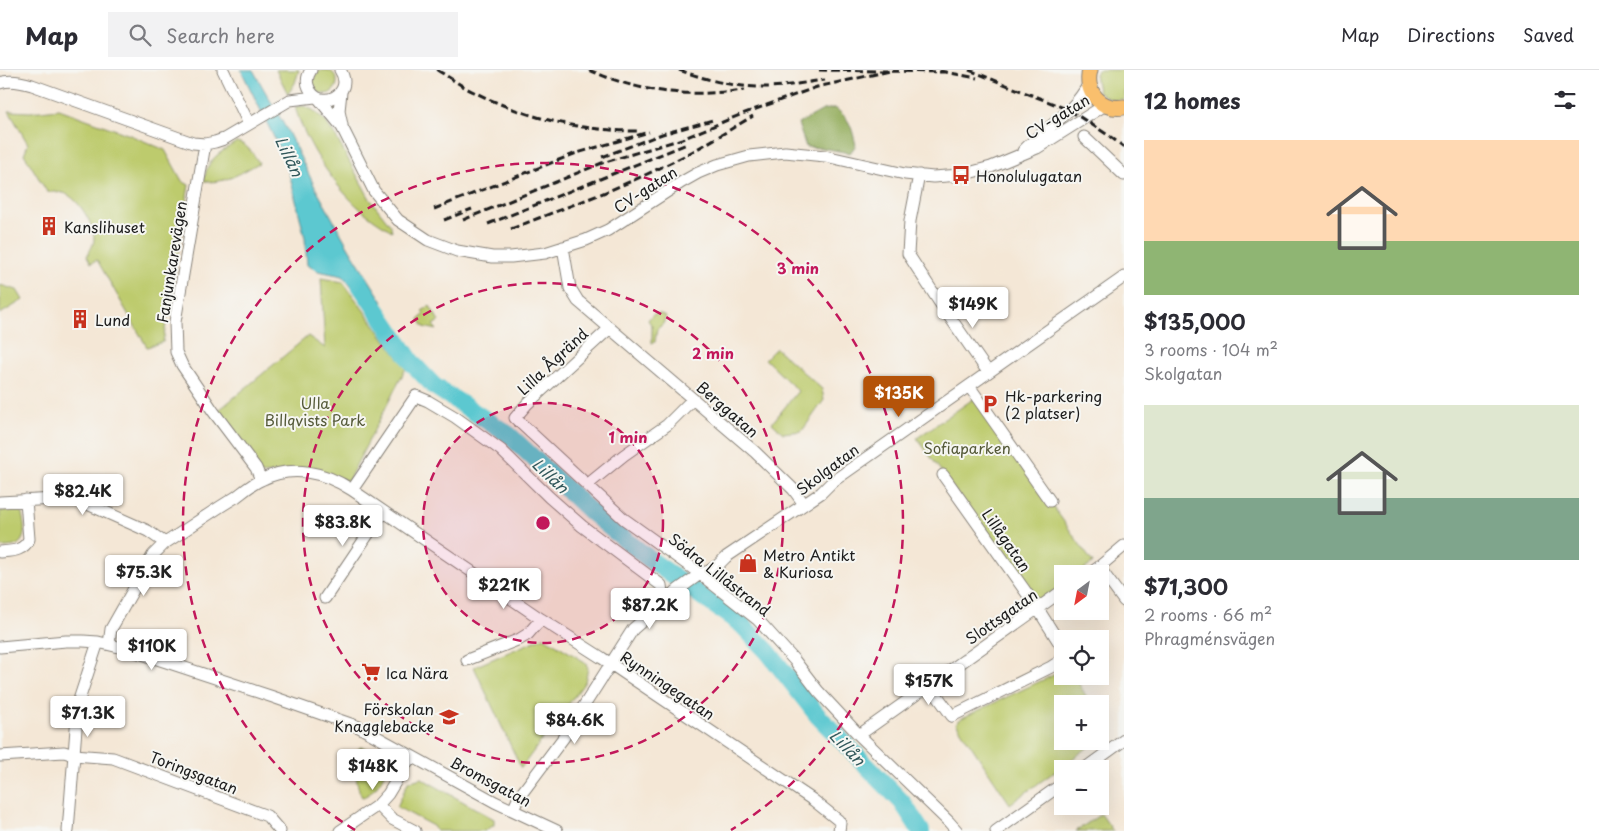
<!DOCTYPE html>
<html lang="en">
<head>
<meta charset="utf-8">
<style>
	body { margin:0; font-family:"Playpen Sans",sans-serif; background:#f2f2f3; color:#2b2b33; height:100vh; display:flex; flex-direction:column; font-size:19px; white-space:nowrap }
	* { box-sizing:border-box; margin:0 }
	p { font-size:16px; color:#7c7c81 }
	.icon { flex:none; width:28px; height:28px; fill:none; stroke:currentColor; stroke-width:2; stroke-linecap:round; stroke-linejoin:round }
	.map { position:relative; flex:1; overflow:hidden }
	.panel { display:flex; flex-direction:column; background:#fff; width:475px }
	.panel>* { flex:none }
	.needle { width:32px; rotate:212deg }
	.buttons { position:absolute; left:1054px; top:495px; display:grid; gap:10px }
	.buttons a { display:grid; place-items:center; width:55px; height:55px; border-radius:0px; background:#fff; box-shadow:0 5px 20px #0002; font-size:25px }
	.price { position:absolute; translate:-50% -42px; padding:0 11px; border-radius:5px; background:#fff; color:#222; font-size:16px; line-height:32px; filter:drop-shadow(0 1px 2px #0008) }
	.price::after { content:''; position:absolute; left:50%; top:30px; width:15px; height:11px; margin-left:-8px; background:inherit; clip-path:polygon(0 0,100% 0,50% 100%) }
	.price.current { background:#b45309; color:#fff }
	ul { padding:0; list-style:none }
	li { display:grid; align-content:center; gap:10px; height:265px; padding:0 20px }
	li span { display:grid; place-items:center; height:155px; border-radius:0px; color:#555 }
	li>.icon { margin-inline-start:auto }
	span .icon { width:90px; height:90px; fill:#fffc; stroke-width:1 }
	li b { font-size:21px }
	h2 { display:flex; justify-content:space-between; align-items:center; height:60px; padding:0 20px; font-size:21px }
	header { display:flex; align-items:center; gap:30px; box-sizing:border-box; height:70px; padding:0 25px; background:#fff; border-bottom:1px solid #e1e1e2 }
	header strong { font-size:24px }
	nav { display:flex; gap:28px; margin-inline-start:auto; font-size:18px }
	.search { width:350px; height:45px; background:#f2f2f3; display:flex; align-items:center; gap:12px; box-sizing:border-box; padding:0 18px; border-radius:0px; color:#7c7c81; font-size:19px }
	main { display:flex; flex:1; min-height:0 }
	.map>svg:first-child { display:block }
	.green { fill:#bdcb6d; stroke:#6c7444 }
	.forest { fill:#96af60; stroke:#59663e }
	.water { fill:#5bc8d0; stroke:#3c7276 }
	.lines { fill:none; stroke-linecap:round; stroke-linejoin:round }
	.river { stroke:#5bc8d0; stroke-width:18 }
	.minor-casing { stroke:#888279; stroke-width:13 }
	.major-casing { stroke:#888279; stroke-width:17 }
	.minor { stroke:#fff; stroke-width:11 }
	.major { stroke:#f9bf6d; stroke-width:15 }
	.rail { stroke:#1c1c1c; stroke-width:3; stroke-dasharray:8 4; stroke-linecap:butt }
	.ring { fill:none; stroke:#c2185b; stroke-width:2.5; stroke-dasharray:9 6 }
	.labels { text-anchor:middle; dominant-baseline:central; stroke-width:4; stroke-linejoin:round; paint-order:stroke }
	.street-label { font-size:15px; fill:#1c1c1c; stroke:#f6f6f2 }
	.poi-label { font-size:15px; fill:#1c1c1c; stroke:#f6f6f2; text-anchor:start }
	.park-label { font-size:15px; fill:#545938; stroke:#f6f6f2 }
	.water-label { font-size:16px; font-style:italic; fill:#32585b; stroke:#f6f6f2 }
	.centre { fill:#c2185b; stroke:#f6f6f2; stroke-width:2.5 }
	.ring-label { font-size:15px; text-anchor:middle; font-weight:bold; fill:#c2185b; stroke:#f6f6f2; stroke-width:4; stroke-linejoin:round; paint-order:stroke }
</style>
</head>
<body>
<header>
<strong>Map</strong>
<div class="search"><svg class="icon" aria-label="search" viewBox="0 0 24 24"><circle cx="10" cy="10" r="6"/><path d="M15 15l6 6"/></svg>Search here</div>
<nav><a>Map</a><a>Directions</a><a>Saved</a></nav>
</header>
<main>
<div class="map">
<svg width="1124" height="761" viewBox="0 0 1124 761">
	<rect width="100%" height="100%" fill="#f6f6f2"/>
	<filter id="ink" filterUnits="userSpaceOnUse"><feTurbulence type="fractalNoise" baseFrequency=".02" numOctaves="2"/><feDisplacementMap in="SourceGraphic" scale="10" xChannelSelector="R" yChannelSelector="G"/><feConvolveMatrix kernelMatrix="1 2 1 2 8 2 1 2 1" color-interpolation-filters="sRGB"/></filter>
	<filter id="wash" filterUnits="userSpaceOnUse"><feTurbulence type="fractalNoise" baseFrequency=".0096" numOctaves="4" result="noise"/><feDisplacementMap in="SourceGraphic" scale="20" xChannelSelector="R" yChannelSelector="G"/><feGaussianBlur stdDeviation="1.12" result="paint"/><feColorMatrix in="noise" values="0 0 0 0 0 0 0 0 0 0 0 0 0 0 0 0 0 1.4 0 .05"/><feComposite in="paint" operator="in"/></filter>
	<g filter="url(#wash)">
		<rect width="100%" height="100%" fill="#f4e7d6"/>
		<path class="green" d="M276 0H299L295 13 288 24Z
			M1098 0H1124V29C1112 32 1107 28 1098 21L1095 4Z
			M313 12a12 12 0 1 1 24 0a12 12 0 1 1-24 0Z
			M304 36 313 40 326 52 336 67 370 129 391 156 392 161C380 154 368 146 357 136 331 112 305 71 295 37Z
			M59 39 130 65 165 80 182 111 189 115 163 272 147 277 97 190 91 193 87 186C90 180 94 175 94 168 94 154 77 126 63 123 59 122 52 122 47 122L24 84 28 74 9 41 30 42Z
			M236 72C247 73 254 85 259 93 242 102 224 115 204 111 207 88 219 84 236 72Z
			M321 208 343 212 406 298 348 411 305 401 260 404 213 345 308 266 325 278Z
			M0 215 17 220 23 230 0 244Z
			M430 236 439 251 433 255 437 260 424 257 419 249 424 245 422 241Z
			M653 244H661L666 246 663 254 657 259 655 272 652 273V256L648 250Z
			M776 278 822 319 824 330 802 361 783 363 772 353 798 321 765 289Z
			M976 327 1093 493 1078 504H1062V515L1037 534 917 368Z
			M21 439C23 450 29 468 17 475 13 477 5 477 0 477V441Z
			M544 567 585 592 588 598 585 612 521 698 474 597Z
			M1062 601V606H1074L1091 634H1062V671H1097L1010 734 956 653 962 648Z
			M363 677 386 690C386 693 387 695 386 698 385 707 371 726 362 727 356 717 352 687 359 678Z
			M421 708 494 749V755L485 761H436L433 756 397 737 408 712Z
			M1101 744 1113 761H1076Z"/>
		<path class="forest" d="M835 38C851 50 851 56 856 75L850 83 822 78 806 77 798 54 823 40Z"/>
		<path class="water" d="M241 0H253L287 60 316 119 349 178 383 232 373 235 361 223 354 220 343 206 318 201 307 195 305 168 287 94Z"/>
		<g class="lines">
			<path class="river" d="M360 215 413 294 434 316 509 365 593 444 652 491 742 555 768 582 818 646 902 732 921 761"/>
		</g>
	</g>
	<g filter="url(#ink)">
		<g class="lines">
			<g class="minor-casing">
				<path id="minor" d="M223 0 249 54
					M311 0C307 6 306 12 309 18 319 42 356 24 340 0
					M0 13C10 9 22 12 32 15L179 68 193 73 205 74 215 72 224 69 290 30 315 27
					M341 22 339 41 342 55
					M319 29 342 57 374 121 398 150 428 170 457 181 492 187H511L545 183 586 170 608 160 682 112 698 103 717 95 749 86 785 82 825 86 905 104 933 107 961 105 991 97 1037 78 1102 37 1109 36
					M1084 67 1124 105
					M205 74 175 252 176 282 182 295 213 341 256 398 261 410
					M1023 81C1045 58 1074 43 1089 13
					M919 105 910 151 908 184 938 230 988 302
					M563 177 570 218 578 231 755 382 793 419 804 434
					M610 258 527 334 515 348 624 449 695 500 758 550 795 591 818 621 859 665 949 752 957 761
					M969 316 1050 431
					M943 405 1038 539 1062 577
					M587 415 624 385 667 355 693 329
					M352 420 416 326 428 331 455 347 501 380 549 427 582 456 661 515 662 523 659 538
					M0 432 74 428 148 461 165 473
					M0 482C12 481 24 481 29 469L26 430
					M1099 497 1124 531
					M1089 504 1099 497 1124 476
					M325 528 383 442
					M109 574 111 559 153 485 165 473C189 458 212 441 236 427 244 421 252 414 261 410 292 394 325 402 352 420L541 549 602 588 813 730 838 750 840 753 839 761
					M0 577 66 571H83L98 572 127 579 273 627 359 657 495 732 557 761
					M467 590 520 569 528 564 541 549
					M931 613 933 620 952 646 1051 597 1062 590
					M859 665 1062 521
					M0 686 64 682 74 685 113 688 267 746 280 761
					M1084 699 1124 670
					M378 735 392 749 415 761
					M513 740 519 727 564 667 633 559 679 519 700 504 709 501 718 495 726 487 821 423 832 412 1124 207
					M68 761 78 633 98 572
					M340 761 378 735 388 724 411 686
					M996 761 1062 714"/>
			</g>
			<g class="major-casing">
				<path id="major" d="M1090 0C1084 22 1101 41 1124 37"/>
			</g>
			<use href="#minor" class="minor"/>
			<use href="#major" class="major"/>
			<path class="rail" d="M437 0C449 7 461 16 474 22 526 48 580 61 637 61
				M589 0C644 24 686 27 745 20
				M679 0C707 10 737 18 767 17 786 17 806 12 825 10
				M819 0 946 2
				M969 0 1069 40 1108 65 1124 77
				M940 1 977 8
				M602 87 662 64 713 50
				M434 139 574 84 649 62
				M444 150 472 139
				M463 150 602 93 682 69 742 44 817 17 890 1
				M488 154 687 74
				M511 159C563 138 616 120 666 95 696 81 724 63 753 46"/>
		</g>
	</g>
	<circle cx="543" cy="453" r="120" fill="#c2185b" fill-opacity=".12"/>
	<g class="ring">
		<circle cx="543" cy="453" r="120"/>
		<circle cx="543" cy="453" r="240"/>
		<path d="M355 760A360 360 0 1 1 731 760"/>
	</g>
	<defs>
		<g id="bus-bare" transform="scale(1.5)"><path d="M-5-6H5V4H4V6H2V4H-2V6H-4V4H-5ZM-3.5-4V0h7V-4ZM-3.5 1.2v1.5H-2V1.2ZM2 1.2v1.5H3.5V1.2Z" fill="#c8321e" stroke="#f6f6f2" stroke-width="2.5" paint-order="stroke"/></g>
		<g id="building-bare" transform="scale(1.5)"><path d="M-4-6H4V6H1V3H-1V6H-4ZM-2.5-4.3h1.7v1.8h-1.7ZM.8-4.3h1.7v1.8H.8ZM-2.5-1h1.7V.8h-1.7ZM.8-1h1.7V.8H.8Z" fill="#c8321e" stroke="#f6f6f2" stroke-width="2.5" paint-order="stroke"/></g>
		<g id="parking-bare" transform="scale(1.5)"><path d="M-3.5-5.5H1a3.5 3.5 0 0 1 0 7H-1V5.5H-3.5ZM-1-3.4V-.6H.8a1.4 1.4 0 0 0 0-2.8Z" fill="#c8321e" stroke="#f6f6f2" stroke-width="2.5" paint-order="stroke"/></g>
		<g id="shop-bare" transform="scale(1.5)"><path d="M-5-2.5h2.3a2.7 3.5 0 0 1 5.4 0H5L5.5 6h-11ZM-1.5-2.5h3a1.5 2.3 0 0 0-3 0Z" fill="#c8321e" stroke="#f6f6f2" stroke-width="2.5" paint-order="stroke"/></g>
		<g id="supermarket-bare" transform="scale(1.5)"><path d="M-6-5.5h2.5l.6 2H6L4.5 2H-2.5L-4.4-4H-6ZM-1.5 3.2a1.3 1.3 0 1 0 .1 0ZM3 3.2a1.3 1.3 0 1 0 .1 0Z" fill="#c8321e" stroke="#f6f6f2" stroke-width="2.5" paint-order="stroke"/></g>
		<g id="school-bare" transform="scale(1.5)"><path d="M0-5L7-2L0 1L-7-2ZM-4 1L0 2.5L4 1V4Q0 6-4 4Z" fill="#c8321e" stroke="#f6f6f2" stroke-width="2.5" paint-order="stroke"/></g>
	</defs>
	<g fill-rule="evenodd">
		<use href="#bus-bare" x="961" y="105"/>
		<use href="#building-bare" x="49" y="156"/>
		<use href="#building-bare" x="80" y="249"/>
		<use href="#parking-bare" x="990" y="334"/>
		<use href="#shop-bare" x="748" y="493"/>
		<use href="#supermarket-bare" x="371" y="602"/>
		<use href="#school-bare" x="449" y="647"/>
	</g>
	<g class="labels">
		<g class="street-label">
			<text transform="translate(1057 46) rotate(-31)">CV-gatan</text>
			<text transform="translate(645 119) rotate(-33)">CV-gatan</text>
			<text transform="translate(171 192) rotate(-81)">Fanjunkarevägen</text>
			<text transform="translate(552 291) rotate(-43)">Lilla Ågränd</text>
			<text transform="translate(728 339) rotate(41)">Berggatan</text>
			<text transform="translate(827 399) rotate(-37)">Skolgatan</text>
			<text transform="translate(1007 470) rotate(55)">Lillågatan</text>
			<text transform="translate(720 504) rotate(38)">Södra Lillåstrand</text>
			<text transform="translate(1001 546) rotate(-35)">Slottsgatan</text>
			<text transform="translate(668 615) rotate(34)">Rynningegatan</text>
			<text transform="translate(194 702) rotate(21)">Toringsgatan</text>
			<text transform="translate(491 711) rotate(28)">Bromsgatan</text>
		</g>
		<g class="poi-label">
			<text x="976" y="105">Honolulugatan</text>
			<text x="64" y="156">Kanslihuset</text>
			<text x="95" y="249">Lund</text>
			<text x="1005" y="325">Hk-parkering<tspan x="1005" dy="17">(2 platser)</tspan></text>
			<text x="763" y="484">Metro Antikt<tspan x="763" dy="17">&amp; Kuriosa</tspan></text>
			<text x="386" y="602">Ica Nära</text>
			<text x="434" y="638" text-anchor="end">Förskolan<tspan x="434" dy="17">Knagglebacke</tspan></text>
		</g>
		<g class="park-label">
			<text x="315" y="332">Ulla<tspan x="315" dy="17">Billqvists Park</tspan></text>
			<text x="967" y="377">Sofiaparken</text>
		</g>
		<g class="water-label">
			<text transform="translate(290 86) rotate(64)">Lillån</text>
			<text transform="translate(551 405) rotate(43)">Lillån</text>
			<text transform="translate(848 677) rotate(46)">Lillån</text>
		</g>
	</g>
	<circle cx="543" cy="453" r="8" class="centre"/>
	<g class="ring-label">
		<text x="798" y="204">3 min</text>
		<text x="713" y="289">2 min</text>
		<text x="628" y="373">1 min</text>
	</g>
</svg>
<div class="buttons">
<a><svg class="needle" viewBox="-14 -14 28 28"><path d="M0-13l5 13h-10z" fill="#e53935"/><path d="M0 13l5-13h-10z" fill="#7c7c81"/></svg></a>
<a><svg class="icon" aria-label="locate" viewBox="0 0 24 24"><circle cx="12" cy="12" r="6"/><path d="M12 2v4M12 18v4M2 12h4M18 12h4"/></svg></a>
<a>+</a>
<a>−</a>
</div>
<b class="price" style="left:973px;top:259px">$149K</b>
<b class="price current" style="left:899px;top:348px">$135K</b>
<b class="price" style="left:83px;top:446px">$82.4K</b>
<b class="price" style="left:343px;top:477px">$83.8K</b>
<b class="price" style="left:144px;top:527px">$75.3K</b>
<b class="price" style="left:504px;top:540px">$221K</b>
<b class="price" style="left:650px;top:560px">$87.2K</b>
<b class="price" style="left:152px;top:601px">$110K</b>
<b class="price" style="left:929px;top:636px">$157K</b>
<b class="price" style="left:88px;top:668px">$71.3K</b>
<b class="price" style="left:575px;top:675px">$84.6K</b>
<b class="price" style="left:373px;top:721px">$148K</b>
</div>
<section class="panel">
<h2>12 homes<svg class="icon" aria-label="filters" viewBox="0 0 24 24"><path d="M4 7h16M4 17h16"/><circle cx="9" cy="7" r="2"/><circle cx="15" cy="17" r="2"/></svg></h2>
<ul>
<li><span style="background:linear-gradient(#ffd9b3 65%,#8fb573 0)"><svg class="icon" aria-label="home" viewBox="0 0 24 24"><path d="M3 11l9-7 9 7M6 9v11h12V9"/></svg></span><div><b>$135,000</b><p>3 rooms · 104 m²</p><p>Skolgatan</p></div></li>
<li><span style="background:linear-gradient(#dfe7d0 60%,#7fa58c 0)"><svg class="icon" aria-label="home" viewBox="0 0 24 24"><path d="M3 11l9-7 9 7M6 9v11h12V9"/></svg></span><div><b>$71,300</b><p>2 rooms · 66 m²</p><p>Phragménsvägen</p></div></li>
</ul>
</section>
</main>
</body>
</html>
